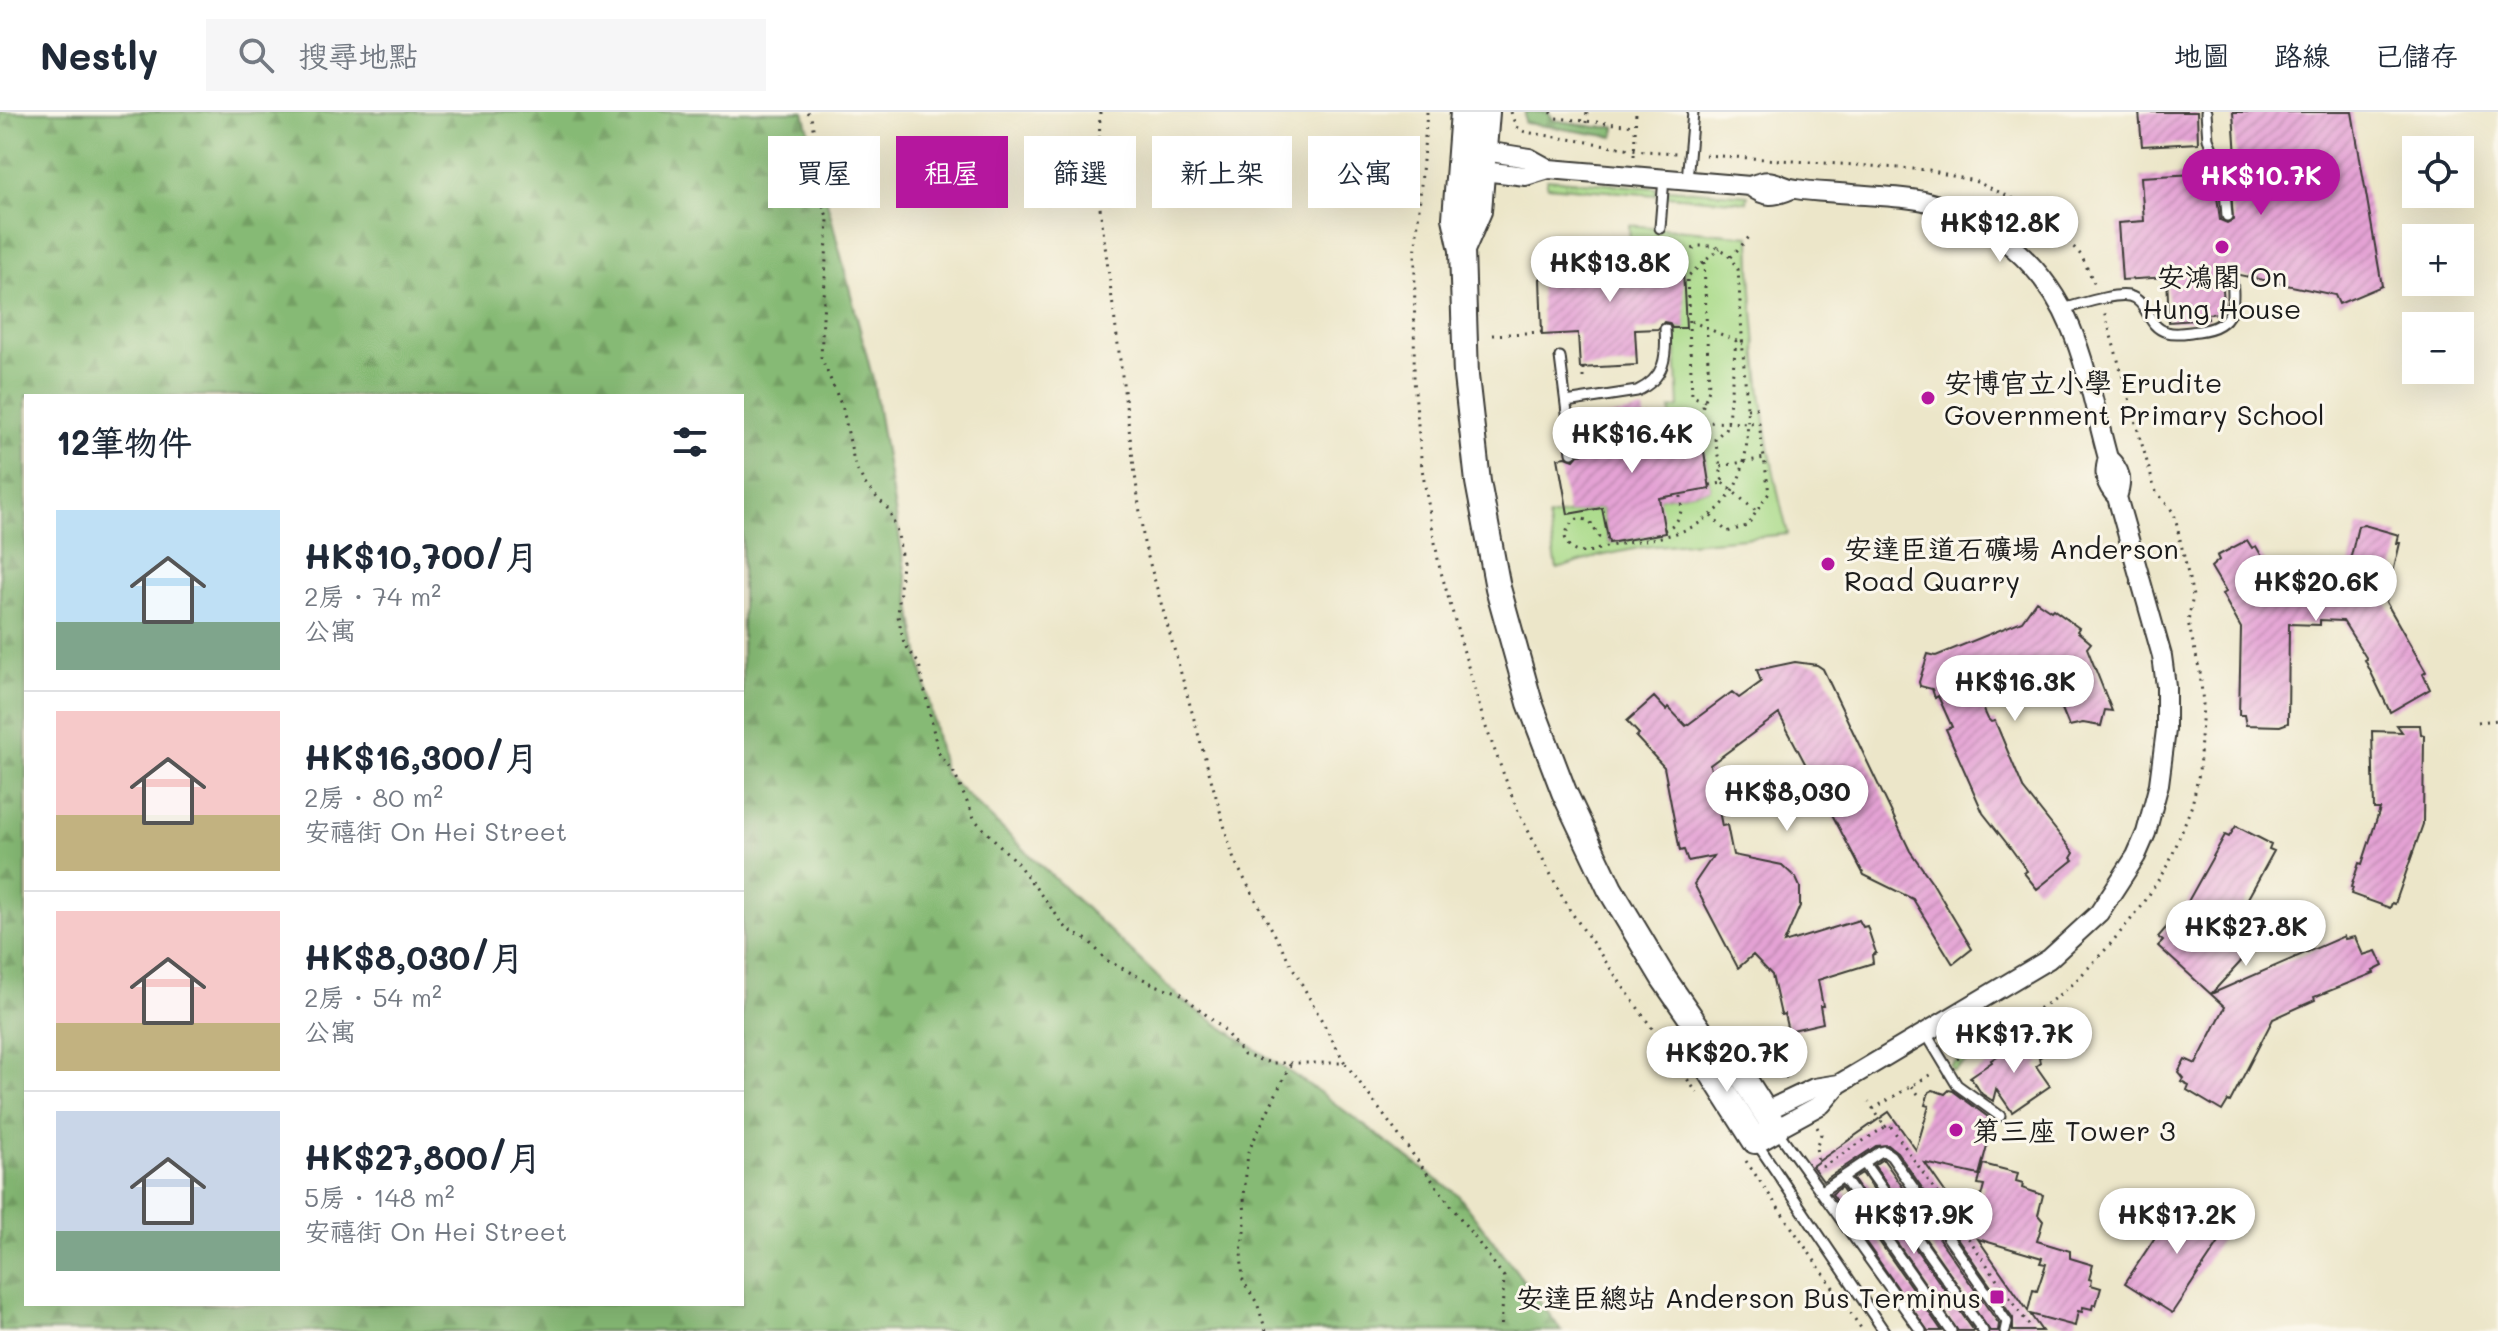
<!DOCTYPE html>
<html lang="zh-TW">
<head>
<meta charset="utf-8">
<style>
	body { margin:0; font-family:Mali,"LXGW WenKai TC",sans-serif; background:#f6f6f7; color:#1f2937; height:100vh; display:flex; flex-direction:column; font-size:30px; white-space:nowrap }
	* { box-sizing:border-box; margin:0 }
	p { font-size:26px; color:#747a83 }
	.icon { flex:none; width:44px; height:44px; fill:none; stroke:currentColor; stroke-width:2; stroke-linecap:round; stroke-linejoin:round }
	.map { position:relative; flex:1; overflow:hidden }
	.details { position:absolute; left:24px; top:282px; width:720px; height:912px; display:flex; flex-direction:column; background:#fff; border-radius:0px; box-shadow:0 8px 32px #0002 }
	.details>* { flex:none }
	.guide { position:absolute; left:768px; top:24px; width:760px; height:72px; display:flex; gap:16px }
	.buttons { position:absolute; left:2402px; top:24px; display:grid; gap:16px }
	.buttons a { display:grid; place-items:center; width:72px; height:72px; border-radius:0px; background:#fff; box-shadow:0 8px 32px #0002; font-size:40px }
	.price { position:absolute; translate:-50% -68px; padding:0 18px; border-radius:28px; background:#fff; color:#222; font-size:26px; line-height:52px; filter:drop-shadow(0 2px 4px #0008) }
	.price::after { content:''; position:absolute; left:50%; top:48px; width:24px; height:18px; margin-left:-12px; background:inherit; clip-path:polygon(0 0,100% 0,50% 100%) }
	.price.selected { background:#b5179e; color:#fff }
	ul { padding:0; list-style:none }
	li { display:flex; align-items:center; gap:24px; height:200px; padding:0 32px }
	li+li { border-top:2px solid #e0e1e3 }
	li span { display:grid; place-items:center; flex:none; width:224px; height:160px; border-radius:0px; color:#555 }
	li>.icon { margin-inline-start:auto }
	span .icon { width:96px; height:96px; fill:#fffc; stroke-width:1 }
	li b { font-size:34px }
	h2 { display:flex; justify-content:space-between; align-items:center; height:96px; padding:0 32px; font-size:34px }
	.tag { padding:0 28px; border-radius:0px; background:#fff; box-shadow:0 8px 32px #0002; font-size:28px; line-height:72px }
	.tag.selected { background:#b5179e; color:#fff }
	header { display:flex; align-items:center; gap:48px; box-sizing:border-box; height:112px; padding:0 40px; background:#fff; border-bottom:2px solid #e0e1e3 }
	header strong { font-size:38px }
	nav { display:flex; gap:44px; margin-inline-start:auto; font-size:28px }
	.search { width:560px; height:72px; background:#f6f6f7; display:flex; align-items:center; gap:20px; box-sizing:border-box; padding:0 28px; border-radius:0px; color:#747a83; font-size:30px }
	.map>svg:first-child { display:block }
	.grass { fill:url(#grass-tufts); stroke:#627b52; stroke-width:2 }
	.forest { fill:url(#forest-firs); stroke:#516b48; stroke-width:2; fill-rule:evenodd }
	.green { fill:#a9da88; stroke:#627b52; stroke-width:2 }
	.building { fill:url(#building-hatch); fill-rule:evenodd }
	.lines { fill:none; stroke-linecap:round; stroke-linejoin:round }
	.service-casing { stroke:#3b3a36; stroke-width:13 }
	.minor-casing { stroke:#3b3a36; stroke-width:22 }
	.tertiary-casing { stroke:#3b3a36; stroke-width:28 }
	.path { stroke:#3b3a36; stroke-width:3; stroke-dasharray:2 6; stroke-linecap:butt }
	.service { stroke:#fff; stroke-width:9 }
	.minor { stroke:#fff; stroke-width:18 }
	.tertiary { stroke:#fff; stroke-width:24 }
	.poi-dot { fill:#b5179e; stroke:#fbf7ec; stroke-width:3 }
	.labels { text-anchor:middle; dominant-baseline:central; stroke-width:6; stroke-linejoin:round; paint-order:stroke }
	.poi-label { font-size:28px; fill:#1c1c1c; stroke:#fbf7ec; text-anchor:start }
</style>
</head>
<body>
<header>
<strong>Nestly</strong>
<div class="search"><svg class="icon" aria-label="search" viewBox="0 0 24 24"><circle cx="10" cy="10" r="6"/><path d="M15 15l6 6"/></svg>搜尋地點</div>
<nav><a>地圖</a><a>路線</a><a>已儲存</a></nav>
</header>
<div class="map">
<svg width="2498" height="1219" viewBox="0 0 2498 1219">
	<defs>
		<pattern id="grass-tufts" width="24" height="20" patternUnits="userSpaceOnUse" patternTransform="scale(2)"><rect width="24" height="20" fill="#a9da88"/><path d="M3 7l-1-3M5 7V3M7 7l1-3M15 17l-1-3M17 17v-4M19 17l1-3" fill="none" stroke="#91ba75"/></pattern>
		<pattern id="forest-firs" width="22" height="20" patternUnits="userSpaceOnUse" patternTransform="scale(2)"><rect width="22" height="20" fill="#86ba74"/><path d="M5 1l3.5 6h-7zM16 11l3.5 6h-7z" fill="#739f64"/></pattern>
		<pattern id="building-hatch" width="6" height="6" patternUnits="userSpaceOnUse" patternTransform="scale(2)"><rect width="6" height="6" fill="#e4a2d4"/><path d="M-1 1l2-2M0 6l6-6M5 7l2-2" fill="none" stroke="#c38bb5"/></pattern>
	</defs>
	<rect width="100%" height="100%" fill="#fbf7ec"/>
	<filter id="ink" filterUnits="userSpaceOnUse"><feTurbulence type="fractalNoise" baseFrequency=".0125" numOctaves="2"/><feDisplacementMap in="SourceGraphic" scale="16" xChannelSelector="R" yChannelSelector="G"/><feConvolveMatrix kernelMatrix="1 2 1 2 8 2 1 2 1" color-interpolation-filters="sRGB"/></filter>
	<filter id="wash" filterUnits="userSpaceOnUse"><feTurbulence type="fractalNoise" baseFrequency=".006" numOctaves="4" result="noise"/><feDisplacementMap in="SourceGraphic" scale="32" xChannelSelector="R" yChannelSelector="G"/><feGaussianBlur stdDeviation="1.8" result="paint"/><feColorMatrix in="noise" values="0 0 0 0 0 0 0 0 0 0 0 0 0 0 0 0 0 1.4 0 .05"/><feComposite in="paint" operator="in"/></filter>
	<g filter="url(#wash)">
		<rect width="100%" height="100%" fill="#ece6c9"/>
		<path class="grass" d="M1547 67 1656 76V83L1547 74Z
			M1668 77 1748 83 1747 90 1667 84Z
			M2029 905 2032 910 1953 958 1950 953Z"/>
		<path class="forest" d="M0 0H804L873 268 920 547 944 661 1183 889 1318 979 1458 1083 1562 1219H0ZM26 284H742V1192H26Z
			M1525 0H1548L1554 8 1596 15H1615L1614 25 1525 11Z"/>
		<path class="green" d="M1629 113 1750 124C1752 225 1762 324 1788 422L1644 435 1600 444 1557 457 1548 405 1602 396 1609 431 1659 422V386L1710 377 1701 321 1676 326 1670 297 1679 295 1675 216H1685L1682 159 1632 162Z"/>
		<g id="blocks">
			<path class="building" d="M2139 0H2197L2198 31 2142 34Z
				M2233 0H2352L2382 174 2339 192 2335 183 2239 163 2236 156 2229 154 2222 159 2224 194 2221 201 2207 202 2208 207 2169 210 2167 165 2122 168 2118 111 2144 109 2141 65 2214 61 2220 108 2227 111 2233 108 2230 60H2237Z
				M1630 129 1632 162 1683 159 1686 216H1672L1669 211 1664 210 1658 217 1635 218 1637 253 1580 256 1578 221 1542 223 1540 166 1575 165 1573 132Z
				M1643 298 1649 330 1701 321 1710 377 1659 386 1665 421 1609 431 1602 396 1568 402 1558 346 1566 345 1574 348 1579 342 1593 340 1587 308Z
				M2364 413 2399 423 2397 431H2400L2386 490 2426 560 2423 562 2430 577 2390 600 2365 548 2367 547 2343 509 2320 508V513L2289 512 2288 611 2280 614 2246 613 2244 603H2239L2241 516 2222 482 2226 480 2211 455 2219 448 2217 444 2247 428 2252 436 2256 434 2273 464 2346 466 2358 414Z
				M2036 489 2051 499 2053 497 2079 516 2077 519 2091 531 2087 536 2112 599 2105 598 2101 614 2083 611 2069 614 2043 550 1975 578 1988 607 1991 610 1995 609 2024 678 2074 741 2071 746 2073 748 2037 777 2024 761 2027 759 2012 738 1983 701 1946 617 1952 615 1938 584 1935 586 1932 577 1920 574 1919 570 1928 542 1936 544 2022 509Z
				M1795 550 1817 553 1823 557 1910 739 1932 770 1972 837 1953 852 1913 787 1864 763 1779 602 1710 653 1722 714 1727 713 1733 743 1782 753 1796 766 1800 775V794L1784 831 1859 808 1863 815 1867 814 1876 841 1872 843 1873 851 1818 868 1823 894H1820L1823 911 1788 919 1784 902 1781 903 1772 863 1753 843 1738 856 1694 772 1713 744 1688 749 1684 738 1680 739 1664 655 1636 625 1639 622 1627 609 1654 585 1666 598 1668 595 1686 614 1732 580 1739 586 1761 570 1757 558Z
				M2397 613H2420L2421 622 2424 623 2423 712 2395 792 2392 791 2390 796 2351 782 2353 776 2351 775 2359 751 2362 752 2380 697H2374L2372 619 2402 620Z
				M2236 714 2271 732 2269 737 2274 739 2226 826 2246 844 2211 882 2344 824 2345 827 2355 825 2363 843 2376 839 2383 854 2373 859 2374 861 2314 885 2315 888 2273 907 2230 990 2228 989 2222 999 2187 978 2189 973 2181 969 2183 966 2178 960 2185 947 2196 952 2225 895 2158 834 2163 829 2158 825 2186 793 2225 723 2229 725Z
				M2031 923 2044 942 2039 946 2040 951 2036 954 2050 974 2012 1000 1996 977 1993 989 1982 982 1970 965 1992 950 1991 948Z
				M1933 978 1945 982 1949 978 1953 979 1988 1005 1983 1024 1988 1030 1979 1063 1925 1051 1972 1119 1984 1073 1978 1072 1983 1052 2018 1061 2016 1069 2023 1071 2022 1076 2043 1083 2038 1103 2043 1109 2037 1129 2070 1139V1146L2093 1153 2089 1167 2092 1168 2091 1173 2101 1176 2096 1193 2093 1192 2092 1197 2083 1195 2082 1200 2078 1199 2075 1214 2030 1202 2042 1219H2013V1206L1897 1040 1888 1033 1876 1034 1823 1069 1812 1054 1889 1000 1916 1038 1929 994 1925 993 1929 980ZM1978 1127 2042 1146 2040 1151 2046 1152 2037 1179 2033 1178 2028 1199Z
				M1883 1047 1999 1212 1998 1219H1990L1874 1053Z
				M1862 1061 1974 1219H1958L1853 1067Z
				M1841 1075 1942 1219H1928L1832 1082Z
				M2181 1086 2228 1117 2172 1201 2125 1171Z"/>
		</g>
	</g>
	<g filter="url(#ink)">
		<use href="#blocks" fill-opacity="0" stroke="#3b3a36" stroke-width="2"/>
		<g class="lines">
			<g class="service-casing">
				<path id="service" d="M2206 0 2208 27 2224 66 2227 104
					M1687 68 1693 0
					M1660 116 1664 66
					M2062 197C2079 193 2112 181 2129 184 2149 189 2146 215 2167 220 2177 223 2188 220 2198 219 2235 215 2236 192 2231 161
					M1560 245 1572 341
					M1566 290 1637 279C1665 266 1667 245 1665 217
					M1925 920 1957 973 2000 1004
					M1776 1017 1921 1219
					M1756 1030 1884 1219
					M1864 1051 1983 1219
					M1843 1065 1951 1219
					M1822 1079 1880 1040 1884 1039 1891 1044 2007 1210 2005 1219"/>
			</g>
			<g class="minor-casing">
				<path id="minor" d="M1485 39 1529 46 1549 57
					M1483 59 1526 64 1549 57 1750 74C1776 63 1774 74 1796 77 1814 80 1832 80 1851 82 1875 84 1900 84 1924 89 1990 106 2045 153 2071 216 2088 257 2096 303 2108 346 2121 358 2123 368 2117 385
					M1750 74C1765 86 1774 85 1792 77
					M1766 999 1814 976 1839 972
					M1776 1017 1822 992 1839 972 2049 847 2099 801 2136 744 2146 721 2159 672 2166 618V574L2162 544 2117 385C2105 372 2103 363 2108 346"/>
			</g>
			<g class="tertiary-casing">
				<path id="tertiary" d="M1463 0 1455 106 1462 138 1466 264 1478 370 1498 476 1530 591 1564 680 1610 777 1664 867 1702 922 1727 940 1776 1017 1755 1029 1704 949 1702 922
					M1462 138 1479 99 1487 0"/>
			</g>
			<path class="path" d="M807 0 811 5 816 32 819 83 828 107 821 245 843 297 855 354 867 375 889 398 898 422 902 450 898 504 904 531 919 552 938 640 954 661 975 708 1017 751 1067 817 1089 829 1106 848 1155 873 1180 881 1222 916 1244 943 1271 951H1345L1504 1165 1501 1219
				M1100 0 1098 80 1144 431 1234 748 1345 951
				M1427 0 1415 145 1414 268 1422 357 1439 453 1484 610 1516 695 1567 794 1697 981
				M1511 0 1516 15 1525 20 1644 39 1677 41
				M1551 0 1556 6 1635 14
				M1586 11 1587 0
				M1705 43 1929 58 1977 70 2021 90 2051 111 2081 143 2095 173
				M1634 44 1636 0
				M1731 145 1750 124
				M1704 150 1709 277 1697 310 1759 311 1769 381 1747 414 1727 420 1710 403
				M1691 209 1743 232
				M1492 223 1542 220
				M1583 256V272
				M1705 289 1692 284 1687 165 1720 136
				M1747 297 1762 295
				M1721 354 1765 346
				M1723 371 1757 400
				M1710 373 1723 371 1715 327 1725 317 1728 308 1736 229
				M1664 418C1683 410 1683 396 1680 378
				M1608 427 1599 425 1590 409 1579 406 1569 413 1565 425C1572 450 1592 438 1610 434 1639 428 1668 427 1694 414 1758 380 1749 316 1744 256 1742 223 1740 190 1738 157L1726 140 1713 134H1699L1673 146 1657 142
				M2478 610 2498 608
				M1957 947 2051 889 2073 872 2107 836 2142 794 2170 749 2192 693 2199 661 2203 592 2200 560 2188 510 2193 484 2174 401 2155 378 2104 199
				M1781 958 1788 968
				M1912 974 1918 982
				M1873 997 1933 961
				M1817 1015 1821 1022 1816 1035 1818 1049
				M1885 1015 1889 1012 2033 1219
				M1746 1049 1863 1219
				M1822 1055 1885 1015 1869 990
				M1266 1219 1257 1191 1243 1169 1241 1140 1245 1113 1244 1084 1248 1040 1291 951"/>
			<use href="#service" class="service"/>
			<use href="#minor" class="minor"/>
			<use href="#tertiary" class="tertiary"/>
		</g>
	</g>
	<g class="poi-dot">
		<circle cx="2222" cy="135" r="8"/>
		<circle cx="1928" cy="286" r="8"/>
		<circle cx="1828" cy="452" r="8"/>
		<circle cx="1956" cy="1018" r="8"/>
		<rect x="1989" y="1177" width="16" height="16" rx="4"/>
	</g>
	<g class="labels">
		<g class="poi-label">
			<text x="2222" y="164" text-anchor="middle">安鴻閣 On<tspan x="2222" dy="32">Hung House</tspan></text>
			<text x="1944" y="270">安博官立小學 Erudite<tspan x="1944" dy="32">Government Primary School</tspan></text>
			<text x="1844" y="436">安達臣道石礦場 Anderson<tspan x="1844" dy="32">Road Quarry</tspan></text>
			<text x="1972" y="1018">第三座 Tower 3</text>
			<text x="1981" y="1185" text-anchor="end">安達臣總站 Anderson Bus Terminus</text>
		</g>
	</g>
</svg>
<div class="buttons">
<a><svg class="icon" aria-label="locate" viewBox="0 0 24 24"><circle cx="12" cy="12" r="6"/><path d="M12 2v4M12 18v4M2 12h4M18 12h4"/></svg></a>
<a>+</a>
<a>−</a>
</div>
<b class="price selected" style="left:2261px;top:105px">HK$10.7K</b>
<b class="price" style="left:2000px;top:152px">HK$12.8K</b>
<b class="price" style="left:1610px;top:192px">HK$13.8K</b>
<b class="price" style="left:1632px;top:363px">HK$16.4K</b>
<b class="price" style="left:2316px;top:511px">HK$20.6K</b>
<b class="price" style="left:2015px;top:611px">HK$16.3K</b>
<b class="price" style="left:1787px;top:721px">HK$8,030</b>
<b class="price" style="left:2246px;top:856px">HK$27.8K</b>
<b class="price" style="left:2014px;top:963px">HK$17.7K</b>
<b class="price" style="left:1727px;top:982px">HK$20.7K</b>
<b class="price" style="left:1914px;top:1144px">HK$17.9K</b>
<b class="price" style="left:2177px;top:1144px">HK$17.2K</b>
<div class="guide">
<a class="tag">買屋</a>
<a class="tag selected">租屋</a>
<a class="tag">篩選</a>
<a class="tag">新上架</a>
<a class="tag">公寓</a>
</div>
<section class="details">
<h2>12筆物件<svg class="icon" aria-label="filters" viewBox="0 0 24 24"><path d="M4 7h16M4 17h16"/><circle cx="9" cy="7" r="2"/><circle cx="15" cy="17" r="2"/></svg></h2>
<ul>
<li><span style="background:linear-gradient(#bfe0f5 70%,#7fa58c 0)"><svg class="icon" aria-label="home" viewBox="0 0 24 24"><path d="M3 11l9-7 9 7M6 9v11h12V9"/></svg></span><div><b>HK$10,700/月</b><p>2房 · 74 m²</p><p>公寓</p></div></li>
<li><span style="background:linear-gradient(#f6c9c9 65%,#c2b280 0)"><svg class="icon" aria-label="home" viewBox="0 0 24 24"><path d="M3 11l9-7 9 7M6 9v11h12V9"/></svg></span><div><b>HK$16,300/月</b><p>2房 · 80 m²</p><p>安禧街 On Hei Street</p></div></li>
<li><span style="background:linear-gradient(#f6c9c9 70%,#c2b280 0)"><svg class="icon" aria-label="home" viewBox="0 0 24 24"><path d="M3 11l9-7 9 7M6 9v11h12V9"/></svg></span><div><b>HK$8,030/月</b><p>2房 · 54 m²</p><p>公寓</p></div></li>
<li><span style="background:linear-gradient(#c9d6e8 75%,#7fa58c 0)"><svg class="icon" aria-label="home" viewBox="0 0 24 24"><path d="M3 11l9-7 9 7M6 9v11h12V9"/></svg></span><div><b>HK$27,800/月</b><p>5房 · 148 m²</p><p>安禧街 On Hei Street</p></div></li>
</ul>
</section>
</div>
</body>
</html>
